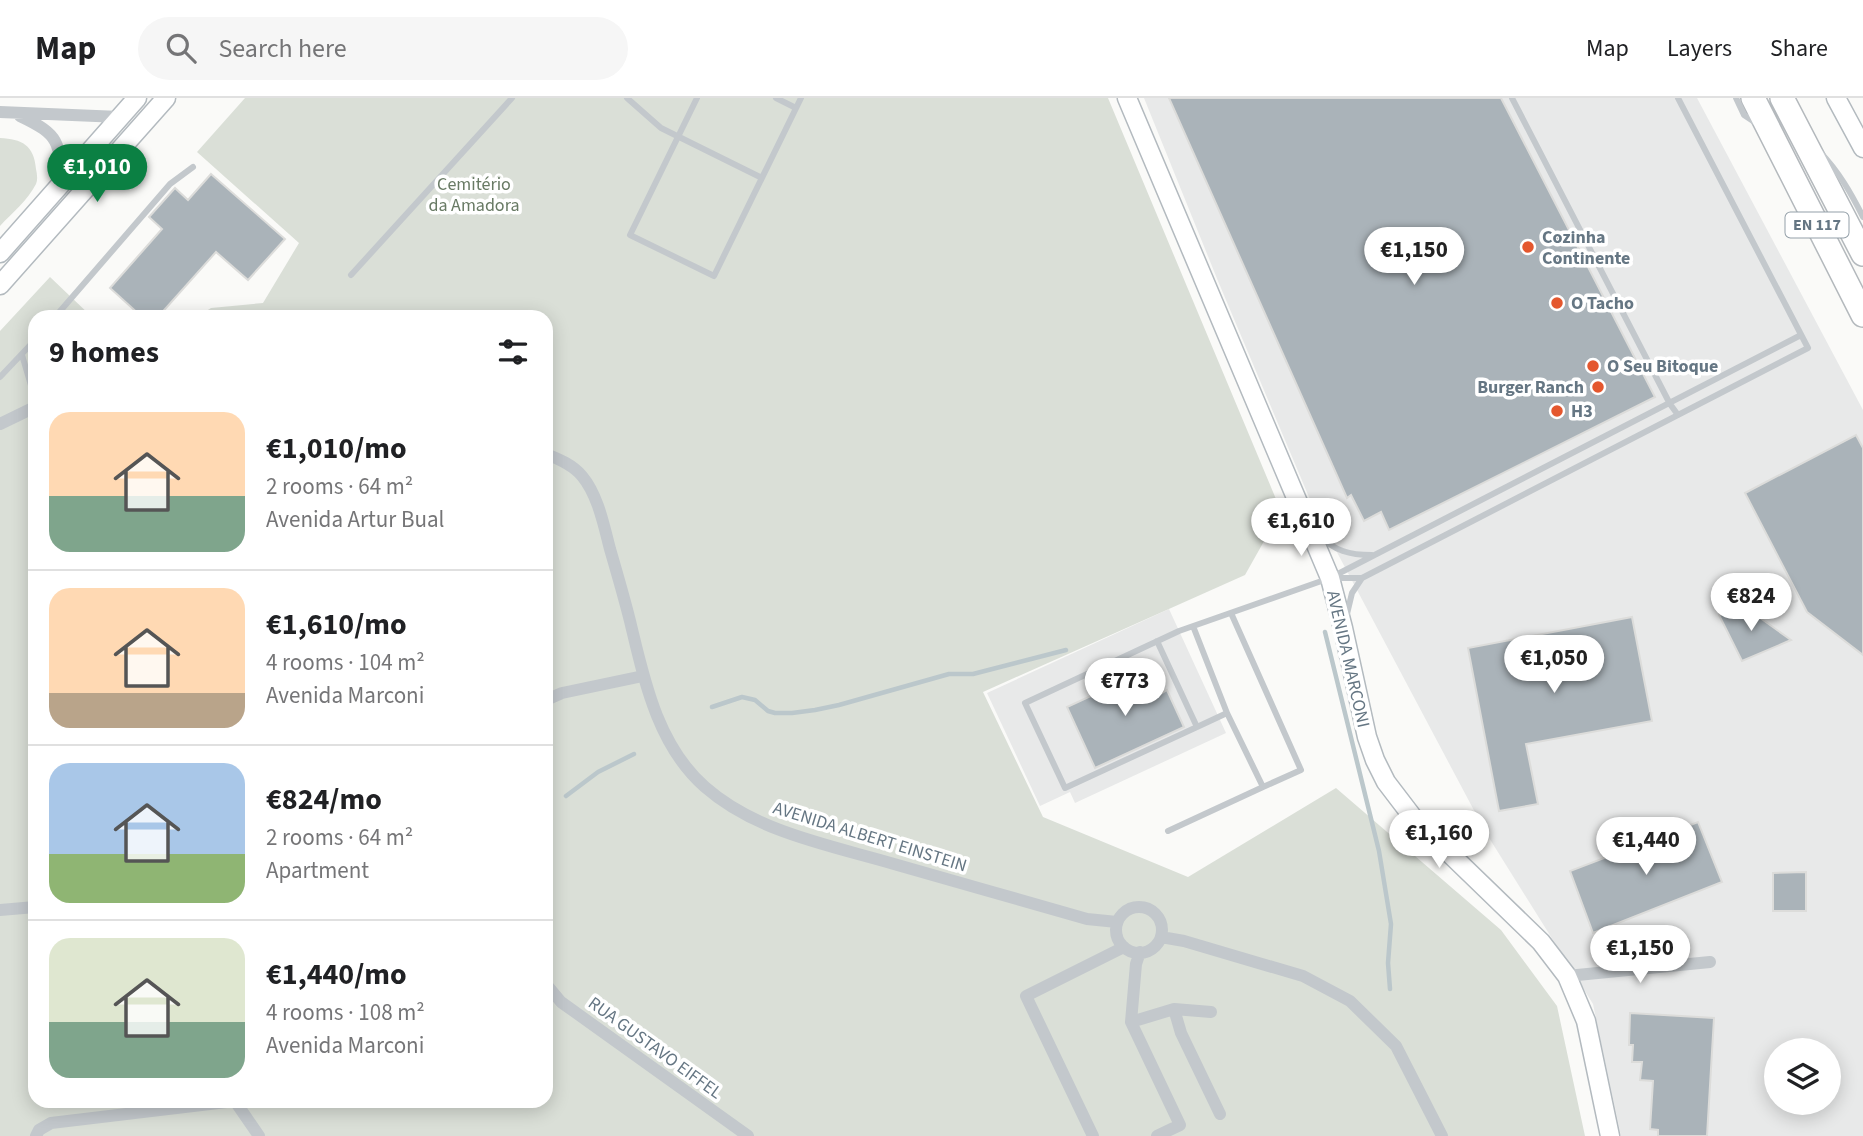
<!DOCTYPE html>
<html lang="en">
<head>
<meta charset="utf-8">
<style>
	body { margin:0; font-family:"Source Sans 3",sans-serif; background:#f6f6f6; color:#202124; height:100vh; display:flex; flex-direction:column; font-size:26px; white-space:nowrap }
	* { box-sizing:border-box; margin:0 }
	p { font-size:23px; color:#757577 }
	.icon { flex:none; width:38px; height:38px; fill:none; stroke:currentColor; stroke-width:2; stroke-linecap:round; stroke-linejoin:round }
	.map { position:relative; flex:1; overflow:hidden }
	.sheet { position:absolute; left:28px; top:212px; width:525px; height:798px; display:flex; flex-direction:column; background:#fff; border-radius:21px; box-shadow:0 4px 18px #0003 }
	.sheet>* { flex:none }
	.controls { position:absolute; left:1764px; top:940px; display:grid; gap:14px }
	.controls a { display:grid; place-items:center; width:77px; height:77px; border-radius:50%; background:#fff; box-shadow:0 4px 18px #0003; font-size:35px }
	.price { position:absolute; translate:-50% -60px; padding:0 16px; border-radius:24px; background:#fff; color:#222; font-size:23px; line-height:46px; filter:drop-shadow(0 2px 4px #0008) }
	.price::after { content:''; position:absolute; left:50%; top:42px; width:21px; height:16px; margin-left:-10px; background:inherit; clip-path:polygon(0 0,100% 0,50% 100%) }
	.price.active { background:#0b8043; color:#fff }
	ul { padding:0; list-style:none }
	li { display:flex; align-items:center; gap:21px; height:175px; padding:0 21px }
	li+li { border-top:2px solid #e0e0e0 }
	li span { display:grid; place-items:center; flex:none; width:196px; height:140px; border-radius:21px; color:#555 }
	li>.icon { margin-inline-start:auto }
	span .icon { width:84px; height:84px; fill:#fffc; stroke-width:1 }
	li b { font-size:30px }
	h2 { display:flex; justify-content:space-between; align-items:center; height:84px; padding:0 21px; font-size:30px }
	header { display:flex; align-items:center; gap:42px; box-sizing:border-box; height:98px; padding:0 35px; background:#fff; border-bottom:2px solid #e0e0e0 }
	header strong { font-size:33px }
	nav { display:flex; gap:38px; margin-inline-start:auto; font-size:24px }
	.search { width:490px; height:63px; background:#f6f6f6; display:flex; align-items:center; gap:18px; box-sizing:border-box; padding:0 24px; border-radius:38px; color:#757577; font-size:26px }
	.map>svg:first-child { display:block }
	.built { fill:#e8e9e9; fill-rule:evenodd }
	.green { fill:#dadfd7 }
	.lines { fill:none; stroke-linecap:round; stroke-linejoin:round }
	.stream { stroke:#bbc7cb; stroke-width:4.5 }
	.building { fill:#aab3b9; stroke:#dcdcda; stroke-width:2 }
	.secondary-casing { stroke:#b3babf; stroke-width:21 }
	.highway-casing { stroke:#b4b9bd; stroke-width:26 }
	.lane { stroke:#c3c8cc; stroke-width:6 }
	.street { stroke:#c3c8cc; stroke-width:12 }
	.secondary { stroke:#fff; stroke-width:18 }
	.highway { stroke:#fff; stroke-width:23 }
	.poi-dot { fill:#e4572e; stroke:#fff; stroke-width:2.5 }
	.labels { text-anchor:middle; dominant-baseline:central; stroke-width:7; stroke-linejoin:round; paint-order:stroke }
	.shield { fill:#fff; stroke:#939fa8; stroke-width:2 }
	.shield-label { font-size:16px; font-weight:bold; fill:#657683 }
	.park-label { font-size:18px; fill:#687a64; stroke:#fff }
	.poi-label { font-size:18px; font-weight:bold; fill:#657683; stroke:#fff; text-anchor:start }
	.street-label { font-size:18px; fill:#657683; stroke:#fff }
</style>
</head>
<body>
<header>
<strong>Map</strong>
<div class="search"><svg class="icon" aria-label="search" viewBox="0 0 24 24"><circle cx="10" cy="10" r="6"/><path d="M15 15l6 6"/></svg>Search here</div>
<nav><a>Map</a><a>Layers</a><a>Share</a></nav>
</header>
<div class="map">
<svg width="1863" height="1038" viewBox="0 0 1863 1038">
	<rect width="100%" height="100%" fill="#fafaf8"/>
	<path class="built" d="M1144 0H1697L1863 312V1038H1621L1593 906 1486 735 1314 411 1218 183ZM1776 952H1829V1004H1776Z
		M1169 511 1226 635 1075 705 1070 694 1040 708 987 595Z"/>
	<path class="green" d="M245 0H1108L1281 413 1245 477 983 594 1043 719 1188 779 1336 690 1501 832 1557 908 1585 1038H0V233L50 179 92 219H35V1003H546V219H197L211 210 263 205 299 145 197 54Z
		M0 40C22 41 34 47 36 71 37 76 38 81 36 86 28 102 12 115 0 128Z"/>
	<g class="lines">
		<path class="stream" d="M1325 534 1379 753 1391 826 1388 865 1390 891
			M712 609 742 599 755 602 768 613 775 615H792L815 612 839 607 949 576H973L1066 552
			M566 698 598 674 634 656"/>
	</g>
	<path class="building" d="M1169 0H1501L1655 299 1389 432 1381 414 1364 423 1351 397 1347 400Z
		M211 76 285 141 248 182 216 154 158 219H142L110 190 162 131 149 119 175 90 188 102Z
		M1856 337 1863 350V557L1807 514 1745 395Z
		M1742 507 1791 542 1742 563 1719 517Z
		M1632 519 1652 623 1526 646 1538 706 1499 713 1468 550Z
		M1151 570 1162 595 1167 592 1184 629 1095 670 1067 609Z
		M1698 724 1722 784 1593 835 1570 773Z
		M1806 774V813H1773V775Z
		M1630 915 1714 920 1707 1038H1658V1032L1650 1031 1653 983 1640 982 1642 964H1632L1633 947H1629Z"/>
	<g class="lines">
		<g class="secondary-casing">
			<path id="secondary" d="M1127 0 1330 480 1343 530 1367 639 1375 662 1386 684 1415 722 1541 844 1567 878 1586 923 1610 1038
				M1836 0 1863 50
				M0 155 137 0
				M0 187 166 0"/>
		</g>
		<g class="highway-casing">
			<path id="highway" d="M1753 0 1863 217
				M1782 0 1863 156"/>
		</g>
		<path class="lane" d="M627 0 661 30 762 80
			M697 0 630 137 714 178 801 0
			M776 0 796 10
			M1512 0 1670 306 1678 317
			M1736 0 1744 17 1756 25
			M1820 54C1839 74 1851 95 1863 119
			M351 177 512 0
			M55 219 170 86 193 69
			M22 257 35 301
			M0 279 35 242
			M1319 437C1334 453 1350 457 1372 457
			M1332 480H1362L1808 250 1678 0
			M1346 520 1352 495 1362 480
			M1193 528 1227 615 1263 689 1301 672 1231 515
			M1157 543 1197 629 1065 690 1025 605 1179 533 1330 480 1801 237
			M1197 629 1227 615
			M1168 733 1263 689"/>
		<path class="street" d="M0 14 120 19
			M20 18C60 37 60 44 61 87
			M0 326 35 309
			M546 356C559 361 573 367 582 378 598 397 604 428 610 451 617 475 624 499 630 523 644 581 657 647 705 689 756 734 829 747 894 766 958 784 1023 803 1087 821L1117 824
			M546 602 562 595 643 578
			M1116 832a23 23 0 1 1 46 0a23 23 0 1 1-46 0Z
			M0 812 35 809
			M1161 839 1184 843 1303 878 1350 903 1396 948 1442 1038
			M1140 854 1136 866 1131 924 1180 1027 1157 1038
			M1567 878 1710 864
			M546 886 561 904 748 1038
			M1174 911 1181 935 1220 1016
			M1131 924 1174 911 1211 914
			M235 1003 259 1038
			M36 1038 39 1032 51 1025 235 1003
			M1093 1038 1026 898 1124 849"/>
		<use href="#secondary" class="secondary"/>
		<use href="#highway" class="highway"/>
	</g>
	<g class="poi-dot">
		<circle cx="1528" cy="149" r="7"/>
		<circle cx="1557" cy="205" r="7"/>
		<circle cx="1593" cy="268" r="7"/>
		<circle cx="1598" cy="289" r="7"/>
		<circle cx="1557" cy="313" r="7"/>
	</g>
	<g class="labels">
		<rect class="shield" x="1785.5" y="114.5" width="63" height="25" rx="5"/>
		<g class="shield-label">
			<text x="1817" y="127">EN 117</text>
		</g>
		<g class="park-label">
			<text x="474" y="86">Cemitério<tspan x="474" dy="21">da Amadora</tspan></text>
		</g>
		<g class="poi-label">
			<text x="1542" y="139">Cozinha<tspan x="1542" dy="21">Continente</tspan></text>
			<text x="1571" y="205">O Tacho</text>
			<text x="1607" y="268">O Seu Bitoque</text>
			<text x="1584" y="289" text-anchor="end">Burger Ranch</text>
			<text x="1571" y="313">H3</text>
		</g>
		<g class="street-label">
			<text transform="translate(1348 561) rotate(77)">AVENIDA MARCONI</text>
			<text transform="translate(870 739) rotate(17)">AVENIDA ALBERT EINSTEIN</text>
			<text transform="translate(655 950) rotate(36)">RUA GUSTAVO EIFFEL</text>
		</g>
	</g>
</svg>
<div class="controls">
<a><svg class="icon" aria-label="layers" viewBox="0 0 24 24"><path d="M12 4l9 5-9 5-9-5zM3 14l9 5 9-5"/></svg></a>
</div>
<b class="price active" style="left:97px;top:106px">€1,010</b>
<b class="price" style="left:1414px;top:189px">€1,150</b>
<b class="price" style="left:1301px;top:460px">€1,610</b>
<b class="price" style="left:1751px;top:535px">€824</b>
<b class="price" style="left:1554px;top:597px">€1,050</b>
<b class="price" style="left:1125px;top:620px">€773</b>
<b class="price" style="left:1439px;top:772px">€1,160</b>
<b class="price" style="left:1646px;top:779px">€1,440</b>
<b class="price" style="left:1640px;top:887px">€1,150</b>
<section class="sheet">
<h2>9 homes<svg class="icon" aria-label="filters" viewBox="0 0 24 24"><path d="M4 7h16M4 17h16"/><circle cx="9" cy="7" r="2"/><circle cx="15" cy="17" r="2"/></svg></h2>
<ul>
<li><span style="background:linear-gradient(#ffd9b3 60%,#7fa58c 0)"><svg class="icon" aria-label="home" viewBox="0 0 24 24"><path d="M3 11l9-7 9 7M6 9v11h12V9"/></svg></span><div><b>€1,010/mo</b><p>2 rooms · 64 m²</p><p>Avenida Artur Bual</p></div></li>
<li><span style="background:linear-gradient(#ffd9b3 75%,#b9a48a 0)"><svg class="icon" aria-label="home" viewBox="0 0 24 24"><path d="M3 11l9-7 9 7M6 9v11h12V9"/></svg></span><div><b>€1,610/mo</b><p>4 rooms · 104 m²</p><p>Avenida Marconi</p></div></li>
<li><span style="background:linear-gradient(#a9c7e8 65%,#8fb573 0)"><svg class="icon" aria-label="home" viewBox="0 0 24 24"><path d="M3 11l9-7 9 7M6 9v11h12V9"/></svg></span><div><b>€824/mo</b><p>2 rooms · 64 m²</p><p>Apartment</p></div></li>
<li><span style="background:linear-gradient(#dfe7d0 60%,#7fa58c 0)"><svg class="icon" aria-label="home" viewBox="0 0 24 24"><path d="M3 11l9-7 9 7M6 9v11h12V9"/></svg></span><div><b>€1,440/mo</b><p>4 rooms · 108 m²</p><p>Avenida Marconi</p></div></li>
</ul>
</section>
</div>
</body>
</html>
